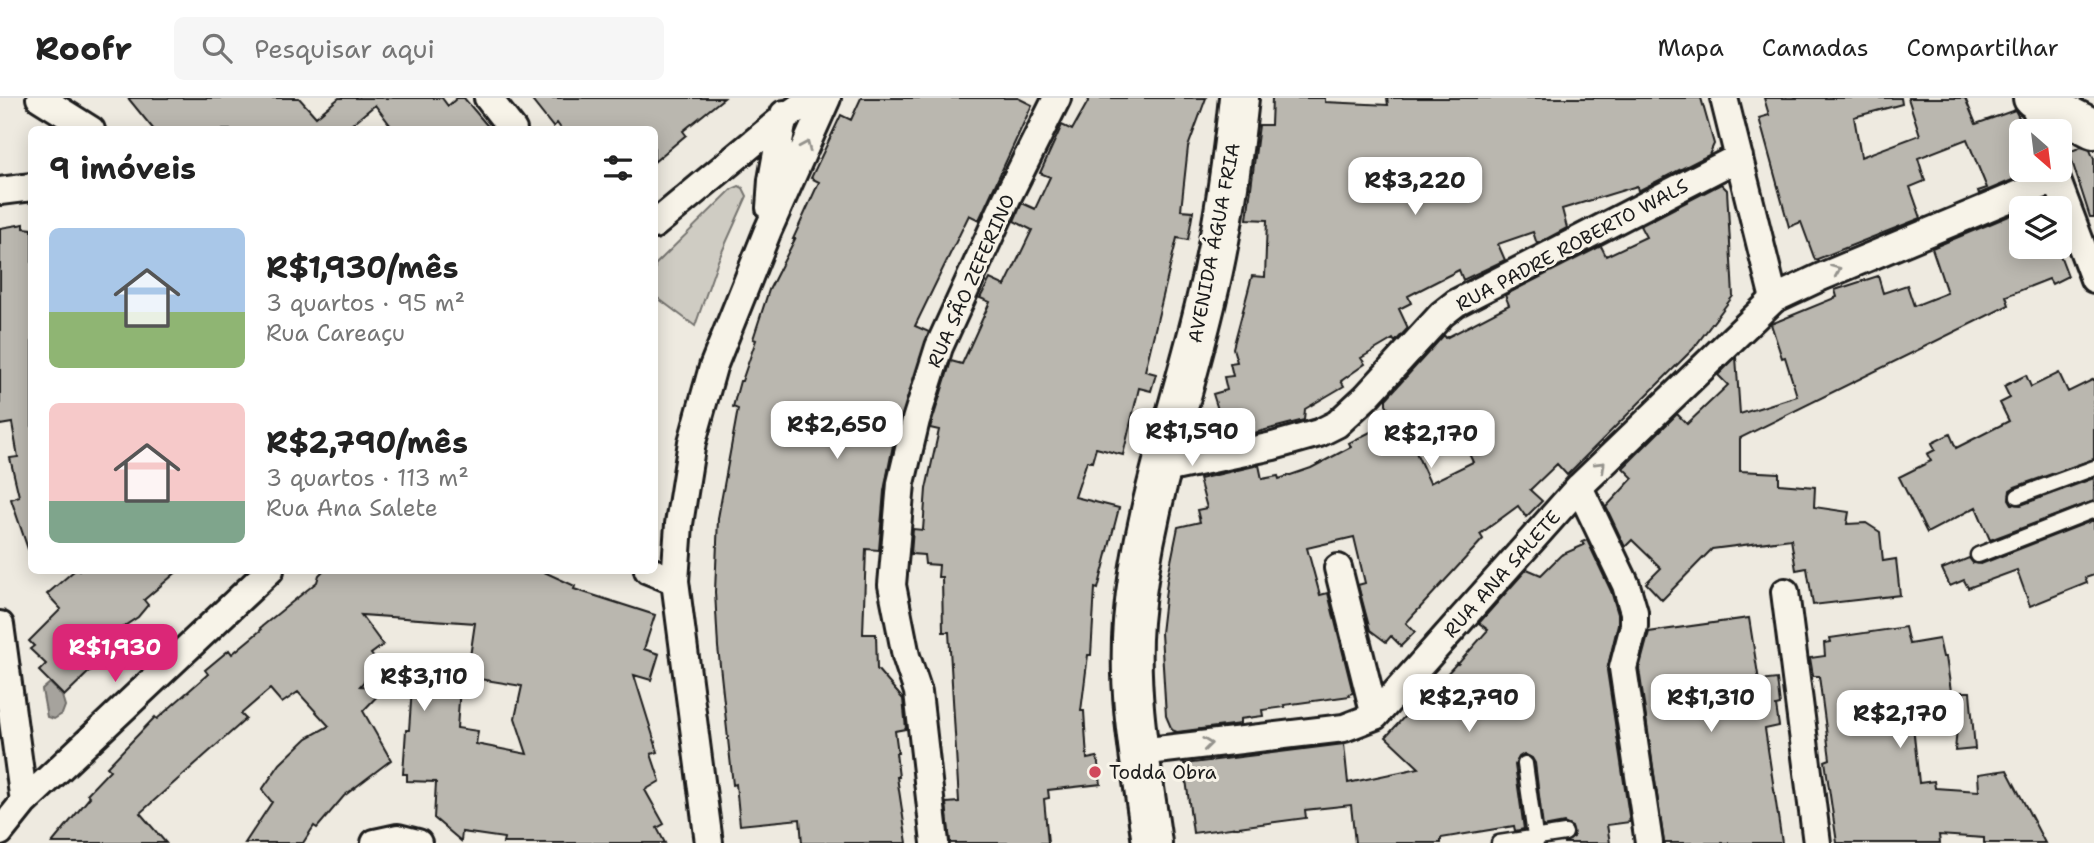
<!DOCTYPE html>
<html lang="pt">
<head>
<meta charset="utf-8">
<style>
	body { margin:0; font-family:"Shantell Sans",sans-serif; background:#f6f6f6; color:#222; height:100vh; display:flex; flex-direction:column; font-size:26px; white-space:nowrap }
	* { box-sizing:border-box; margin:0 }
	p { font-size:23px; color:#767676 }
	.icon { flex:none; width:38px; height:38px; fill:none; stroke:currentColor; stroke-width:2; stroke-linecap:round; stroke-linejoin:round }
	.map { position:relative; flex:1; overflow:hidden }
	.sheet { position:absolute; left:28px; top:28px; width:630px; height:448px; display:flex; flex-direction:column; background:#fff; border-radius:10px; box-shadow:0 4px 18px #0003 }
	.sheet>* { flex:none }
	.needle { width:46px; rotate:152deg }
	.fabs { position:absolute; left:2009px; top:21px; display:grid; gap:14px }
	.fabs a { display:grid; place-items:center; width:63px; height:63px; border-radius:10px; background:#fff; box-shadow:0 4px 18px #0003; font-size:35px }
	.price { position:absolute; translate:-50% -60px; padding:0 16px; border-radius:14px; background:#fff; color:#222; font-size:23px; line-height:46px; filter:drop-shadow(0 2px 4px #0008) }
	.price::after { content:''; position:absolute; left:50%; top:42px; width:21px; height:16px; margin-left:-10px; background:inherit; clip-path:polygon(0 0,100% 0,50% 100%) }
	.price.on { background:#db2777; color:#fff }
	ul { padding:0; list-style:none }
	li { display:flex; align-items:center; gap:21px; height:175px; padding:0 21px }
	li span { display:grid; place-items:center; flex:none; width:196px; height:140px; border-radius:10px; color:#555 }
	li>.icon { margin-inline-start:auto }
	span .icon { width:84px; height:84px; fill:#fffc; stroke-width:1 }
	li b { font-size:30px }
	h2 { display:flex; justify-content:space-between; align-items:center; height:84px; padding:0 21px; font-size:30px }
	header { display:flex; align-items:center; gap:42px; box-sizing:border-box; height:98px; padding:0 35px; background:#fff; border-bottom:2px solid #e0e0e0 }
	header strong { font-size:33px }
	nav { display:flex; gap:38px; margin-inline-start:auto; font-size:24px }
	.search { width:490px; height:63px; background:#f6f6f6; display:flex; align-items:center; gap:18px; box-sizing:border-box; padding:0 24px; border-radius:10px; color:#767676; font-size:26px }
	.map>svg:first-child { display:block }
	.green { fill:#cfccc3; stroke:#767470; stroke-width:2 }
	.water { fill:#a6a39d; stroke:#6f6d69; stroke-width:2 }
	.building { fill:#bab7af; stroke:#1c1c1c; stroke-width:2; fill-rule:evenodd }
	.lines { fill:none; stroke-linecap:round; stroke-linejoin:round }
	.lane-casing { stroke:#1c1c1c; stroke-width:19 }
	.street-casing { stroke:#1c1c1c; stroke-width:32 }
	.secondary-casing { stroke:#1c1c1c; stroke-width:44 }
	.lane { stroke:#f7f3e8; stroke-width:14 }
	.street { stroke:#f7f3e8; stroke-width:26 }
	.secondary { stroke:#f7f3e8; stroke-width:38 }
	.oneway { stroke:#94928c }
	.poi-dot { fill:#d1495b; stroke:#f7f3e8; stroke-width:2.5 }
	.labels { text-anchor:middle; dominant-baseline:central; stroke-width:6; stroke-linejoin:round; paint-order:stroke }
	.street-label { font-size:19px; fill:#1c1c1c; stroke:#f7f3e8 }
	.poi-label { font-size:19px; fill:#1c1c1c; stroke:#f7f3e8; text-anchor:start }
</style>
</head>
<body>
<header>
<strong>Roofr</strong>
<div class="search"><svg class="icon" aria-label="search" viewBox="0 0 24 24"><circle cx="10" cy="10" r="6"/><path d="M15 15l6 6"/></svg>Pesquisar aqui</div>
<nav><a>Mapa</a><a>Camadas</a><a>Compartilhar</a></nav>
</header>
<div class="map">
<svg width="2094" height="745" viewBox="0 0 2094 745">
	<rect width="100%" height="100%" fill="#eeeae0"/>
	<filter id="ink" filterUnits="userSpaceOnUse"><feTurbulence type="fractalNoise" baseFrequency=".0143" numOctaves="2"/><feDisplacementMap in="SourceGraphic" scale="14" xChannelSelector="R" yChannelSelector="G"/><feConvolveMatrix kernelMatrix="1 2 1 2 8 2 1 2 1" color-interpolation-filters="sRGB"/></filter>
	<g filter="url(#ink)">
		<path class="green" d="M739 88 743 90 747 98 717 165 695 228 655 198V167L732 91Z"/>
		<path class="water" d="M50 585 62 598 65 608 62 616 54 621 47 619 42 592Z"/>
		<path class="building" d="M128 0H299L316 19 339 0H442L448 8 457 0H464L491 32H394L375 7 345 32H154Z
			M530 0H724L683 33 686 37 654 64V32H562L557 25 553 29Z
			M861 0H1018L1032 7 979 122 969 117 915 228 929 234 893 347 884 393 879 452 866 451 863 536H876L877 571 903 601 906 631 895 633 898 655H896L899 679H897L907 745H802L800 721 740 727 736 686 733 687 718 549 715 494 718 420 738 311 733 309 740 283H742L756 242 753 241 769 192 795 141H793L819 84 811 80 841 17 851 22Z
			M1090 0H1206L1188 49 1181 112 1193 113 1188 142 1177 140 1145 273 1156 276 1151 293 1139 290 1123 357 1096 350 1092 364 1087 363 1075 399 1119 410 1098 491 1095 490 1091 557H1088L1081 613H1084L1087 661 1097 659 1101 686 1048 692 1049 700 1044 701 1048 745H950L946 705 959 704 949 534H943L942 479H938L939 467 925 466 924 457 911 456 913 431 923 432 926 391 939 332 930 330 951 263 962 266 990 204 980 200 990 181 1005 188 1032 132 1014 123 1021 107 1022 105 1035 111 1050 79 1040 75 1062 27 1072 32Z
			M1272 0H1325V4L1388 7 1387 0H1701L1714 46 1709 57 1638 93 1637 88 1562 111 1567 130 1537 146 1533 134 1498 146 1505 162 1503 163 1463 182 1459 172 1408 198 1411 205 1399 211 1408 230 1395 244 1393 241 1361 260 1365 266 1341 283 1344 288 1305 311 1304 322 1223 343 1217 319 1220 318 1213 296 1227 292 1224 279 1233 278 1230 265 1237 264 1233 250 1252 178 1265 179 1267 122 1247 121 1259 27H1271Z
			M1764 0H1901L1902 6 1854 19 1861 59 1920 37 1908 0H1965L1976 26 2015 12 2026 33H2021V39L2016 41 2021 56V72H2027L2029 75 1979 96 1978 93 1987 90 1967 41 1918 60 1925 83 1910 89 1921 120 1815 162 1801 124 1789 129 1759 20 1769 17Z
			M2081 49 2090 52 2094 61V119H2090L2069 54Z
			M1721 86 1727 92 1733 198 1693 251 1567 377 1557 366 1530 392 1542 403 1526 419 1518 408 1480 436 1483 441 1406 525 1415 534 1401 548 1391 538 1386 544 1370 532 1358 487 1365 485 1354 439 1307 450 1320 497 1328 495 1353 595 1349 596 1350 598 1284 607 1285 609 1262 612 1263 618 1240 621V626L1177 634 1172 632 1166 618 1161 535 1167 483 1178 429 1200 424 1197 412 1207 410 1199 381 1259 367 1262 381 1278 378 1279 381 1311 370 1351 349 1349 345 1386 326 1385 325 1393 320 1386 306V301L1444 237 1446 240 1509 207 1505 197 1601 148 1606 158 1646 139 1640 128ZM1455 327 1473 364 1430 385 1413 348Z
			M2021 113V149H2057L2068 178 2052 186 2049 181 2006 198 2009 207 1740 340V373L1779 375V386L1815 389 1814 409 1849 414 1847 426 1866 425 1880 434 1883 463 1896 461 1900 497 1813 507 1807 470 1796 472 1791 441 1712 451 1662 502 1646 485 1661 470 1632 442 1625 449 1606 409 1633 380 1623 370 1677 316 1687 326 1728 287 1718 277 1736 259 1740 316 1797 298 1785 259 1782 260 1771 226 1837 199 1835 192 1878 178 1883 195 1907 187 1914 208 1947 195 1932 150Z
			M24 126V130L32 131V450L28 451 11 401 19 398 10 360 18 359 12 325 0 327V130Z
			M2059 275 2068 294 2094 281V361L2015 389 2010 392 2009 401 2012 406 2021 407 2094 380V403L1990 442 1976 409 1927 435 1899 379 1931 363 1927 356 1935 352 1932 345 1950 336 1956 350 2009 323 2000 305 2010 300 2004 288 2026 277 2031 289Z
			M2094 422V477L2085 480 2087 485 2030 508 2017 472 1968 490 1964 482 1950 488 1942 471 1969 460 1973 465 1981 466Z
			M1587 442 1611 493 1618 516V526L1607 572 1630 724 1607 727 1610 745H1563L1574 739 1572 729 1564 725 1543 729 1535 665 1532 660 1524 656 1519 659 1515 667 1524 731 1515 733 1514 728 1441 740V745H1355L1351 707 1305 712 1306 720 1193 735 1184 666 1344 646 1348 685 1419 670 1386 639 1413 609 1414 611 1457 565 1458 566 1488 532 1479 525 1527 471 1541 477 1561 457 1584 447 1582 444Z
			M75 472H179L144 502 148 507 138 519 117 533 124 540 64 598 39 573 46 566 30 551 34 548 29 543 61 511 47 496Z
			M324 472H540L575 488 574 491 655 517 644 551 659 556 651 582 634 577 658 654 651 656 660 683 645 692 664 726 657 730 665 745H503L504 740 462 734 461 743 434 720 436 684 407 683V676H403L406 632H409L412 590 431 591 434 560 462 562 457 630 478 633 476 646 527 656 515 620 522 588 467 579 475 525 361 517 383 547 371 556 379 566 360 588 386 589 363 613 391 662 344 698 317 730 314 728 303 745H245L272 704 262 692 280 666 307 640 329 628 298 594 282 605 270 591 241 616 246 621 140 715 166 745H52L90 699 87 696 110 672 107 669 155 619 157 621 208 576 205 572 229 552 232 556 261 532 260 530 317 484 319 477Z
			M1749 520 1759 583 1777 581 1780 607 1776 608 1779 628 1765 631 1782 745H1664L1639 571 1649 534Z
			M1905 529 1909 546 1939 541 1943 559H1946L1951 593 1910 599 1919 685 1934 683 1935 690 1979 693 1978 676 2007 672 2045 745H1984V740L1939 737 1940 745H1837L1825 663 1830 661 1819 578H1813L1810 560 1825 558 1824 545 1831 544 1830 540Z
			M1960 594H1970L1975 651 1955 653Z"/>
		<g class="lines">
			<g class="lane-casing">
				<path id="lane" d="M2018 398 2094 370
					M1978 457 2094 412
					M1525 666 1536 745
					M1499 745 1565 735"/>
			</g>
			<g class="street-casing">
				<path id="street" d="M40 0 91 32
					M488 0 513 32
					M1724 0 1774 201
					M2033 0 2042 33
					M2053 72 2094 181
					M0 93 32 89
					M770 110 772 82 784 16
					M654 127 782 21 813 0
					M1160 372 1273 348 1319 335 1337 326 1366 299 1442 216 1456 205 1739 59
					M1579 389 1626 487 1634 514V528L1623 570 1649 745
					M1338 470 1375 618
					M648 472 675 483
					M1785 494 1817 745
					M0 527 24 704
					M1140 654 1344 630 1375 618 1579 389 1774 201 1821 179 2056 81
					M0 734 24 704 270 472
					M375 745 398 740 418 745
					M709 745 675 483 679 426 692 344 713 269 768 132 827 0
					M935 745 918 594 906 558 892 487 901 385 916 322 939 249 1007 100 1057 0"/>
			</g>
			<g class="secondary-casing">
				<path id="secondary" d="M2033 0 2094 31
					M1152 745C1142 672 1127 597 1133 524 1142 412 1182 307 1207 199 1223 134 1232 66 1239 0"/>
			</g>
			<use href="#lane" class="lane"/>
			<use href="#street" class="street"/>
			<use href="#secondary" class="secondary"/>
		</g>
		<defs><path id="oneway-chevron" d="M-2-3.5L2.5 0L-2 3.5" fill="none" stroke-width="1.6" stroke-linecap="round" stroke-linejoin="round" transform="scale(1.75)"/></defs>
		<g class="oneway">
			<use href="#oneway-chevron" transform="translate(806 48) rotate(-66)"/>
			<use href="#oneway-chevron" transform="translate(1836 172) rotate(-23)"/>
			<use href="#oneway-chevron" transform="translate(1601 368) rotate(-44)"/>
			<use href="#oneway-chevron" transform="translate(1207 646) rotate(-7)"/>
		</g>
	</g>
	<circle class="poi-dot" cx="1095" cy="674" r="7"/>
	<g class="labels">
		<g class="street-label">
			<text transform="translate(1214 145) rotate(-79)">AVENIDA ÁGUA FRIA</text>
			<text transform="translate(1572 147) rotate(-28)">RUA PADRE ROBERTO WALS</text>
			<text transform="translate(971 183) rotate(-66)">RUA SÃO ZEFERINO</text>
			<text transform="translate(1502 476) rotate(-48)">RUA ANA SALETE</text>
		</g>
		<g class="poi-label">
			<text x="1109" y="674">Todda Obra</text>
		</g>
	</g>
</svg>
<div class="fabs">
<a><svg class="needle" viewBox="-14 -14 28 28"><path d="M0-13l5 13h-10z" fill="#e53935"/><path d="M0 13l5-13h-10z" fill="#767676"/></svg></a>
<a><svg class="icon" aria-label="layers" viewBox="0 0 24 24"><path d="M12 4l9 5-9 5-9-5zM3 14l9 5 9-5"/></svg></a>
</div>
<b class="price" style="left:1415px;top:119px">R$3,220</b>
<b class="price" style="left:837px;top:363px">R$2,650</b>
<b class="price" style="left:1192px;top:370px">R$1,590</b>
<b class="price" style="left:1431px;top:372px">R$2,170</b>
<b class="price on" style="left:115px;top:586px">R$1,930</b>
<b class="price" style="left:424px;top:615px">R$3,110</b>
<b class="price" style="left:1469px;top:636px">R$2,790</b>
<b class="price" style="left:1711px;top:636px">R$1,310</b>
<b class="price" style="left:1900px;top:652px">R$2,170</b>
<section class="sheet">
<h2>9 imóveis<svg class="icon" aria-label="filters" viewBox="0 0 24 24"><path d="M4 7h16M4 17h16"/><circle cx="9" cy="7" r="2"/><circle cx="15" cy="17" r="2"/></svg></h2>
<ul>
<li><span style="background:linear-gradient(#a9c7e8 60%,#8fb573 0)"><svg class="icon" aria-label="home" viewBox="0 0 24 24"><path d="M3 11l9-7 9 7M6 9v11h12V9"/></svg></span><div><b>R$1,930/mês</b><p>3 quartos · 95 m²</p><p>Rua Careaçu</p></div></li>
<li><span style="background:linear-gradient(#f6c9c9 70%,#7fa58c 0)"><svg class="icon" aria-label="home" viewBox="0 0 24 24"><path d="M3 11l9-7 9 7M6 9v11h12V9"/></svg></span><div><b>R$2,790/mês</b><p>3 quartos · 113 m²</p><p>Rua Ana Salete</p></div></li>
</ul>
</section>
</div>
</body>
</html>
